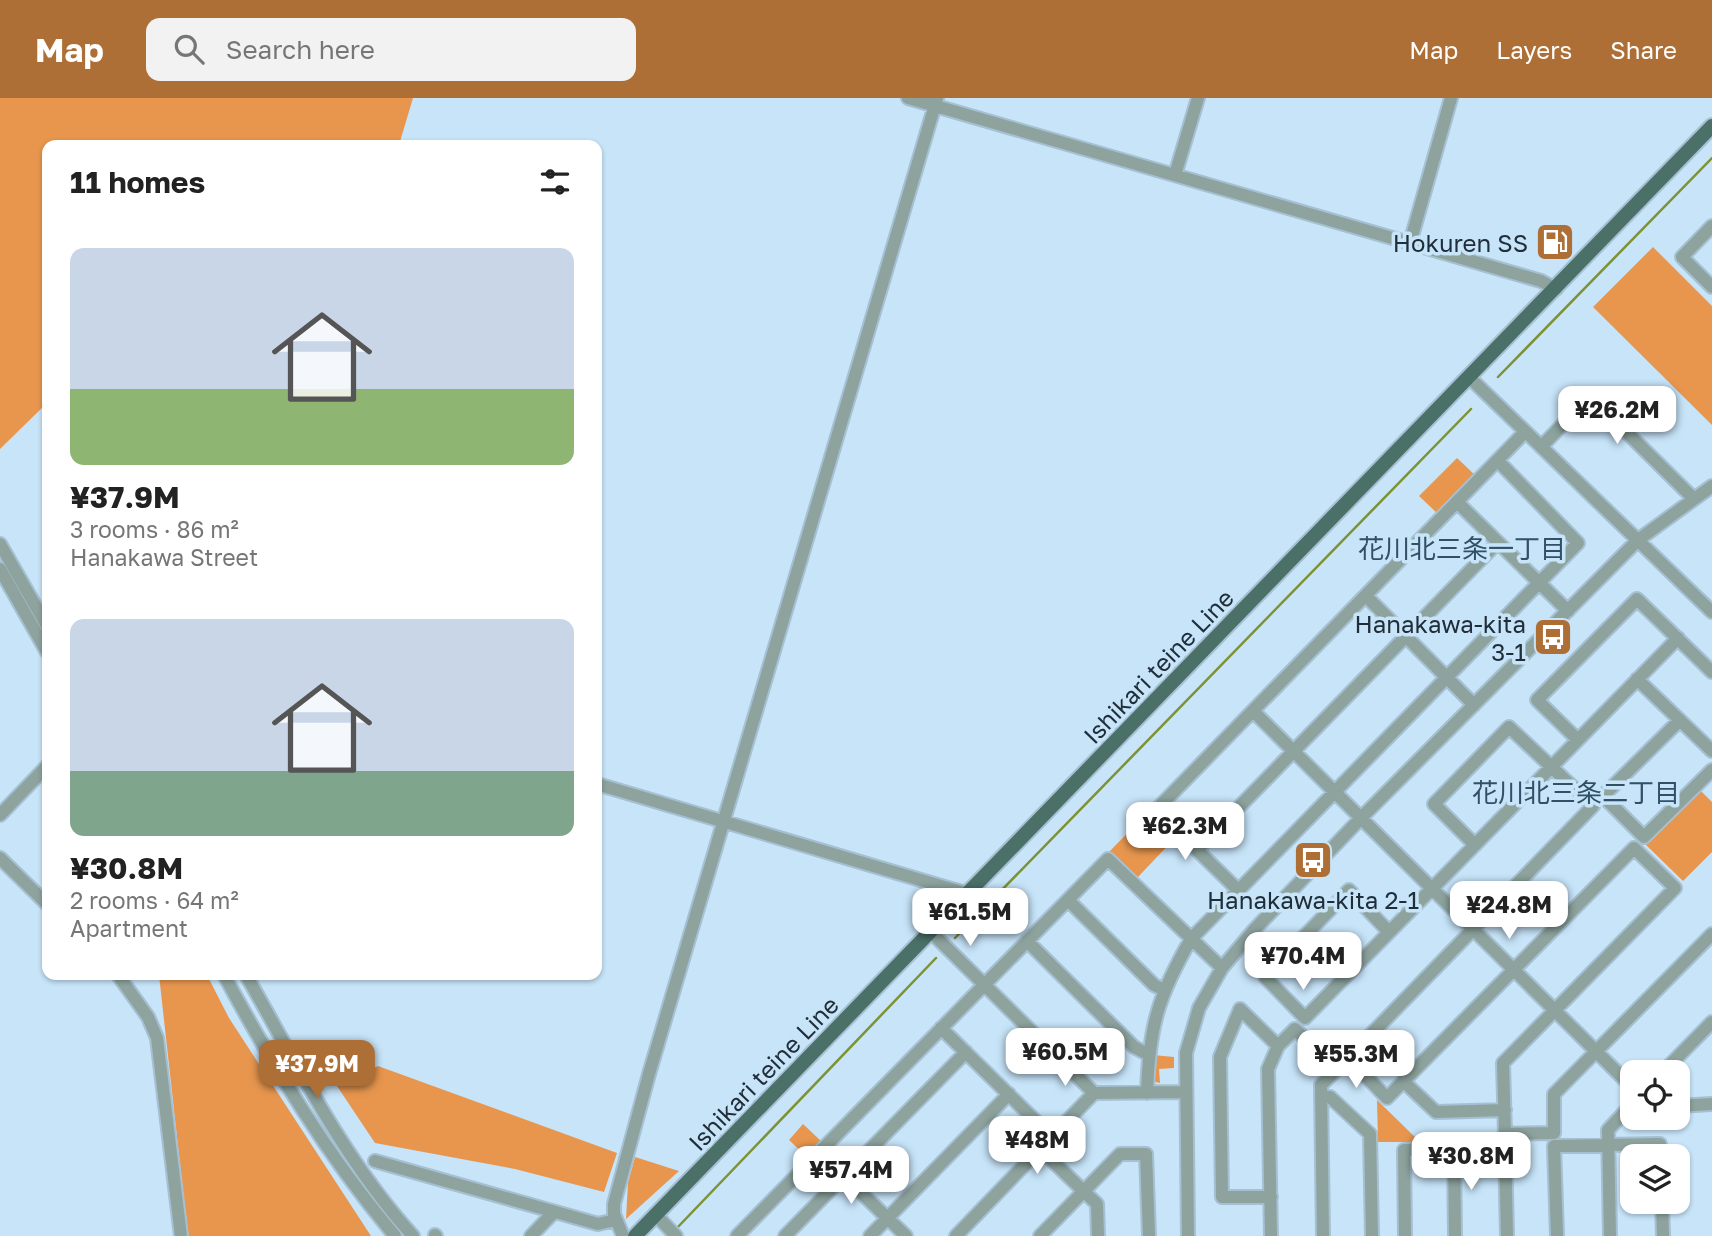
<!DOCTYPE html>
<html lang="en">
<head>
<meta charset="utf-8">
<style>
	body { margin:0; font-family:"Golos Text","Noto Sans JP",sans-serif; background:#f2f2f2; color:#222; height:100vh; display:flex; flex-direction:column; font-size:26px; white-space:nowrap }
	* { box-sizing:border-box; margin:0 }
	p { font-size:23px; color:#767676 }
	.icon { flex:none; width:38px; height:38px; fill:none; stroke:currentColor; stroke-width:2; stroke-linecap:round; stroke-linejoin:round }
	.map { position:relative; flex:1; overflow:hidden }
	.side { position:absolute; left:42px; top:42px; width:560px; height:840px; display:flex; flex-direction:column; background:#fff; border-radius:14px; box-shadow:0 2px 5px #0004 }
	.side>* { flex:none }
	.tools { position:absolute; left:1620px; top:962px; display:grid; gap:14px }
	.tools a { display:grid; place-items:center; width:70px; height:70px; border-radius:14px; background:#fff; box-shadow:0 2px 5px #0004; font-size:35px }
	.price { position:absolute; translate:-50% -60px; padding:0 16px; border-radius:14px; background:#fff; color:#222; font-size:23px; line-height:46px; filter:drop-shadow(0 2px 4px #0008) }
	.price::after { content:''; position:absolute; left:50%; top:42px; width:21px; height:16px; margin-left:-10px; background:inherit; clip-path:polygon(0 0,100% 0,50% 100%) }
	.price.selected { background:#ae6f36; color:#fff }
	ul { padding:0; list-style:none }
	li { display:grid; align-content:center; gap:14px; height:371px; padding:0 28px }
	li span { display:grid; place-items:center; height:217px; border-radius:14px; color:#555 }
	li>.icon { margin-inline-start:auto }
	span .icon { width:126px; height:126px; fill:#fffc; stroke-width:1 }
	li b { font-size:30px }
	h2 { display:flex; justify-content:space-between; align-items:center; height:84px; padding:0 28px; font-size:30px }
	header { display:flex; align-items:center; gap:42px; box-sizing:border-box; height:98px; padding:0 35px; background:#ae6f36; color:#fff }
	header strong { font-size:33px }
	nav { display:flex; gap:38px; margin-inline-start:auto; font-size:24px }
	.search { width:490px; height:63px; background:#f2f2f2; display:flex; align-items:center; gap:18px; box-sizing:border-box; padding:0 24px; border-radius:14px; color:#767676; font-size:26px }
	.map>svg:first-child { display:block }
	.green { fill:#e8964e }
	.lines { fill:none; stroke-linecap:round; stroke-linejoin:round }
	.stream { stroke:#7e9233; stroke-width:2.5 }
	.minor-casing { stroke:#a6c0d3; stroke-width:16 }
	.major-casing { stroke:#a6c0d3; stroke-width:18 }
	.minor { stroke:#8ea39e; stroke-width:12 }
	.major { stroke:#4a7068; stroke-width:14 }
	.labels { text-anchor:middle; dominant-baseline:central; stroke-width:7; stroke-linejoin:round; paint-order:stroke }
	.poi-label { font-size:24px; fill:#202e39; stroke:#c7e4f9; text-anchor:end }
	.street-label { font-size:24px; fill:#202e39; stroke:#c7e4f9 }
	.neighbourhood-label { font-size:26px; fill:#305067; stroke:#c7e4f9 }
</style>
</head>
<body>
<header>
<strong>Map</strong>
<div class="search"><svg class="icon" aria-label="search" viewBox="0 0 24 24"><circle cx="10" cy="10" r="6"/><path d="M15 15l6 6"/></svg>Search here</div>
<nav><a>Map</a><a>Layers</a><a>Share</a></nav>
</header>
<div class="map">
<svg width="1712" height="1138" viewBox="0 0 1712 1138">
	<rect width="100%" height="100%" fill="#c7e4f9"/>
	<path class="green" d="M0 0H413L399 47H47V305L0 351Z
		M1653 149 1712 208V327L1593 209Z
		M1457 360 1476 378 1439 417 1419 398Z
		M1700 692 1712 704V754L1683 783 1645 746Z
		M1149 713 1176 739 1137 780 1109 754Z
		M159 877H207L229 920 371 1138H188Z
		M1153 957 1174 959V970L1159 971 1160 985 1151 983Z
		M323 967 364 975 378 968 617 1055 604 1094 515 1071 375 1045Z
		M1377 1002 1420 1044H1378Z
		M803 1026 821 1043 808 1060 789 1042Z
		M635 1059 679 1073 626 1121 628 1085Z"/>
	<g class="lines">
		<path class="stream" d="M1498 279 1712 60
			M955 840 1471 311
			M676 1131 936 860"/>
		<g class="minor-casing">
			<path id="minor" d="M908 0 1541 183 1556 191
				M1175 77 1198 0
				M1712 128 1682 159 1712 189
				M1410 145 1451 0
				M1470 280 1712 514
				M1541 349 1590 298 1694 401
				M1457 404 1568 513
				M0 446 47 528
				M0 471 47 554
				M1366 498 1474 607
				M1637 581 1712 653
				M1253 613 1633 990
				M1680 622 1603 698 1644 739 1712 672
				M1578 642 1537 602 1637 501 1712 574
				M597 686 968 796
				M0 717 47 668
				M1475 747 1434 706 1509 629 1593 708 1348 960 1387 1000 1634 750 1675 790 1503 965 1505 1036 1554 1035V996L1712 836
				M1197 752 1497 445
				M0 760 47 806
				M1238 792 1156 712 1525 334
				M1068 802 1154 887 1164 892
				M931 834 1094 995 1186 994
				M1389 834 1349 792 1265 879 1305 920 1678 540
				M1027 843 1134 949 1149 957
				M118 877 148 919 157 940 181 1138
				M224 877C273 968 328 1059 395 1138
				M246 877C297 966 343 1061 413 1138
				M941 930 1052 1039
				M1662 975 1712 924
				M1403 983 1436 1014 1505 1012
				M1147 995C1149 929 1158 898 1191 841L1578 445 1498 363
				M1321 998 1330 999 1370 1036 1372 1138
				M1678 1008 1712 1006
				M1040 1051 1097 1106 1098 1138
				M1454 1051 1455 1138
				M819 1054 906 1138
				M375 1063 598 1126 615 1122
				M1271 1099H1222L1220 959 1240 911 1278 948
				M1662 1104 1663 1138
				M656 1117 676 1138
				M435 1137 436 1138
				M531 1138 554 1114
				M623 1138 614 1116V1106L649 976 937 0
				M737 1138 1108 761 1222 870
				M785 1138 966 954
				M870 1138 1009 996
				M956 1138 1094 995
				M1040 1138 1120 1056H1146L1149 1138
				M1188 1138 1186 955 1199 910 1222 870 1254 832 1362 719 1638 442 1712 388
				M1271 1138 1268 971 1278 948 1295 931 1337 971 1321 987 1323 1138
				M1405 1138 1404 1052 1505 1049 1507 1138
				M1557 1138 1554 1048 1660 1046 1661 1059
				M1610 1138 1608 1032 1633 1005"/>
		</g>
		<g class="major-casing">
			<path id="major" d="M635 1138 1712 28"/>
		</g>
		<use href="#minor" class="minor"/>
		<use href="#major" class="major"/>
	</g>
	<defs>
		<g id="fuel-square" transform="scale(2.0125)"><rect x="-9" y="-9" width="18" height="18" rx="4" fill="#ae6f36" stroke="#c7e4f9"/><path d="M-5.5-6h7V0h2V4h1.3V-2.5L3-4.5l.8-.8L6-3V5H2.5V1h-1V6h-7ZM-4.2-4.7v3.2H.2V-4.7Z" fill="#fff"/></g>
		<g id="bus-square" transform="scale(2.0125)"><rect x="-9" y="-9" width="18" height="18" rx="4" fill="#ae6f36" stroke="#c7e4f9"/><path d="M-5-6H5V4H4V6H2V4H-2V6H-4V4H-5ZM-3.5-4V0h7V-4ZM-3.5 1.2v1.5H-2V1.2ZM2 1.2v1.5H3.5V1.2Z" fill="#fff"/></g>
	</defs>
	<g fill-rule="evenodd">
		<use href="#fuel-square" x="1555" y="144"/>
		<use href="#bus-square" x="1553" y="539"/>
		<use href="#bus-square" x="1313" y="762"/>
	</g>
	<g class="labels">
		<g class="poi-label">
			<text x="1528" y="144">Hokuren SS</text>
			<text x="1526" y="525">Hanakawa-kita<tspan x="1526" dy="28">3-1</tspan></text>
			<text x="1313" y="801" text-anchor="middle">Hanakawa-kita 2-1</text>
		</g>
		<g class="street-label">
			<text transform="translate(1158 568) rotate(-46)">Ishikari teine Line</text>
			<text transform="translate(763 975) rotate(-46)">Ishikari teine Line</text>
		</g>
		<g class="neighbourhood-label">
			<text x="1462" y="450">花川北三条一丁目</text>
			<text x="1576" y="694">花川北三条二丁目</text>
		</g>
	</g>
</svg>
<div class="tools">
<a><svg class="icon" aria-label="locate" viewBox="0 0 24 24"><circle cx="12" cy="12" r="6"/><path d="M12 2v4M12 18v4M2 12h4M18 12h4"/></svg></a>
<a><svg class="icon" aria-label="layers" viewBox="0 0 24 24"><path d="M12 4l9 5-9 5-9-5zM3 14l9 5 9-5"/></svg></a>
</div>
<b class="price" style="left:1617px;top:348px">¥26.2M</b>
<b class="price" style="left:1185px;top:764px">¥62.3M</b>
<b class="price" style="left:1509px;top:843px">¥24.8M</b>
<b class="price" style="left:970px;top:850px">¥61.5M</b>
<b class="price" style="left:1303px;top:894px">¥70.4M</b>
<b class="price" style="left:1065px;top:990px">¥60.5M</b>
<b class="price" style="left:1356px;top:992px">¥55.3M</b>
<b class="price selected" style="left:317px;top:1002px">¥37.9M</b>
<b class="price" style="left:1037px;top:1078px">¥48M</b>
<b class="price" style="left:1471px;top:1094px">¥30.8M</b>
<b class="price" style="left:851px;top:1108px">¥57.4M</b>
<section class="side">
<h2>11 homes<svg class="icon" aria-label="filters" viewBox="0 0 24 24"><path d="M4 7h16M4 17h16"/><circle cx="9" cy="7" r="2"/><circle cx="15" cy="17" r="2"/></svg></h2>
<ul>
<li><span style="background:linear-gradient(#c9d6e8 65%,#8fb573 0)"><svg class="icon" aria-label="home" viewBox="0 0 24 24"><path d="M3 11l9-7 9 7M6 9v11h12V9"/></svg></span><div><b>¥37.9M</b><p>3 rooms · 86 m²</p><p>Hanakawa Street</p></div></li>
<li><span style="background:linear-gradient(#c9d6e8 70%,#7fa58c 0)"><svg class="icon" aria-label="home" viewBox="0 0 24 24"><path d="M3 11l9-7 9 7M6 9v11h12V9"/></svg></span><div><b>¥30.8M</b><p>2 rooms · 64 m²</p><p>Apartment</p></div></li>
</ul>
</section>
</div>
</body>
</html>
